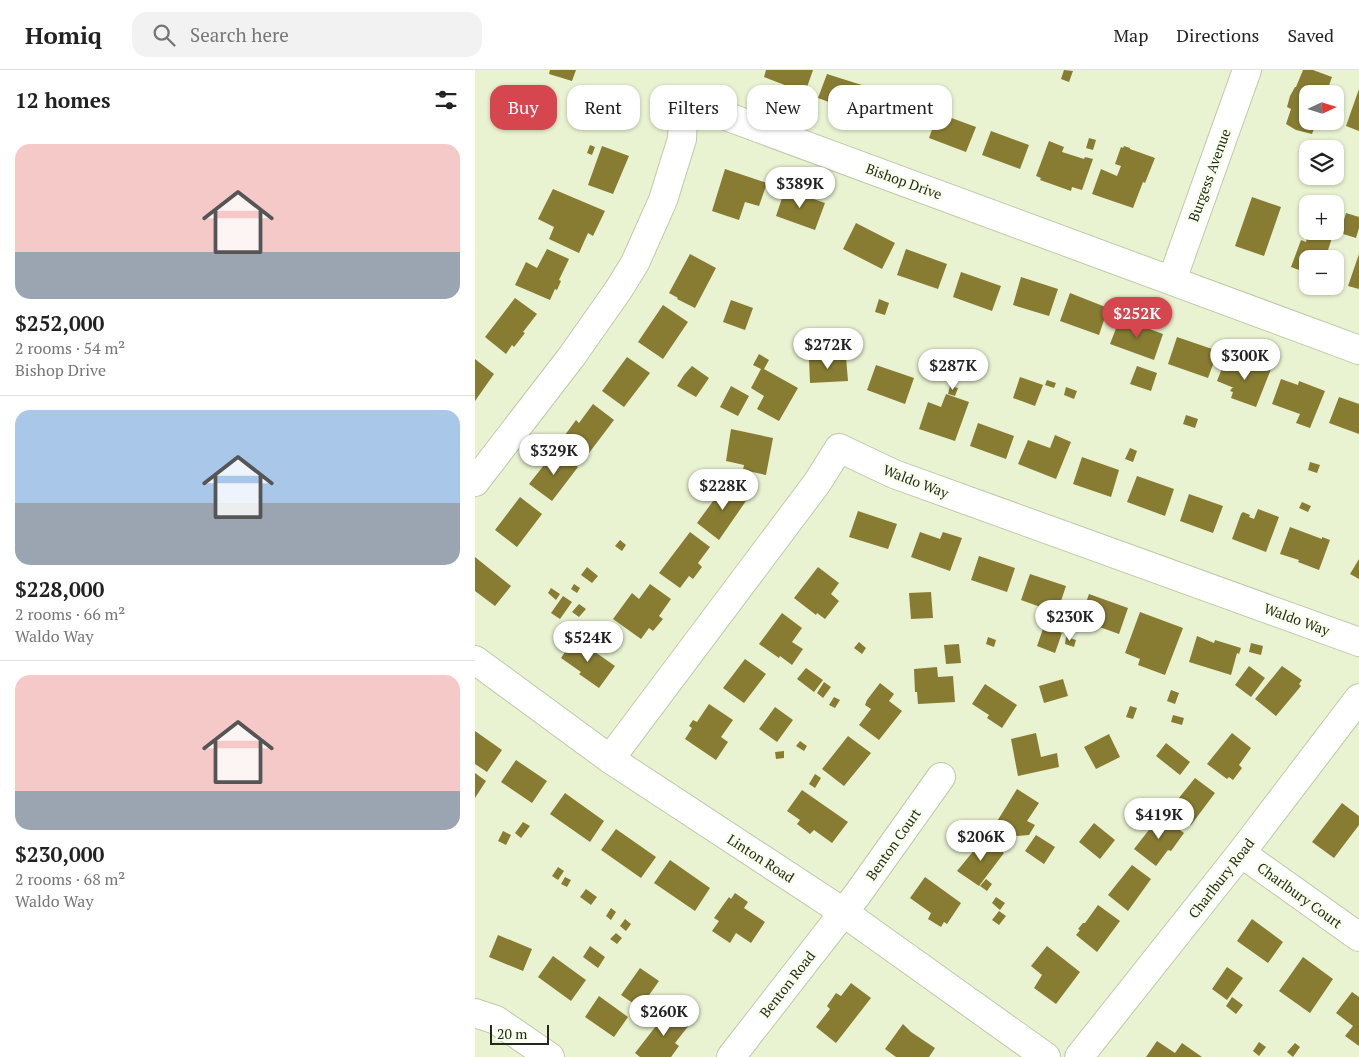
<!DOCTYPE html>
<html lang="en">
<head>
<meta charset="utf-8">
<style>
	body { margin:0; font-family:"PT Serif",serif; background:#f2f2f2; color:#222; height:100vh; display:flex; flex-direction:column; font-size:19px; white-space:nowrap }
	* { box-sizing:border-box; margin:0 }
	p { font-size:16px; color:#767676 }
	.icon { flex:none; width:28px; height:28px; fill:none; stroke:currentColor; stroke-width:2; stroke-linecap:round; stroke-linejoin:round }
	.map { position:relative; flex:1; overflow:hidden }
	.drawer { display:flex; flex-direction:column; background:#fff; width:475px }
	.drawer>* { flex:none }
	.top-card { position:absolute; left:15px; top:15px; width:475px; height:45px; display:flex; gap:10px }
	.needle { width:32px; rotate:86deg }
	.buttons { position:absolute; left:824px; top:15px; display:grid; gap:10px }
	.buttons a { display:grid; place-items:center; width:45px; height:45px; border-radius:10px; background:#fff; box-shadow:0 1px 4px #0004; font-size:25px }
	.scale { position:absolute; left:15px; bottom:12px; width:59px; box-sizing:border-box; padding-left:5px; border:2px solid #25291c; border-top:0; font-size:14px; line-height:18px; white-space:nowrap; color:#25291c; -webkit-text-stroke:4px #f8ffea; paint-order:stroke }
	.price { position:absolute; translate:-50% -42px; padding:0 11px; border-radius:18px; background:#fff; color:#222; font-size:16px; line-height:32px; filter:drop-shadow(0 1px 2px #0008) }
	.price::after { content:''; position:absolute; left:50%; top:30px; width:15px; height:11px; margin-left:-8px; background:inherit; clip-path:polygon(0 0,100% 0,50% 100%) }
	.price.selected { background:#d6464f; color:#fff }
	ul { padding:0; list-style:none }
	li { display:grid; align-content:center; gap:10px; height:265px; padding:0 15px }
	li+li { border-top:1px solid #e0e0e0 }
	li span { display:grid; place-items:center; height:155px; border-radius:15px; color:#555 }
	li>.icon { margin-inline-start:auto }
	span .icon { width:90px; height:90px; fill:#fffc; stroke-width:1 }
	li b { font-size:21px }
	h2 { display:flex; justify-content:space-between; align-items:center; height:60px; padding:0 15px; font-size:21px }
	.chip { padding:0 18px; border-radius:15px; background:#fff; box-shadow:0 1px 4px #0004; font-size:18px; line-height:45px }
	.chip.selected { background:#d6464f; color:#fff }
	header { display:flex; align-items:center; gap:30px; box-sizing:border-box; height:70px; padding:0 25px; background:#fff; border-bottom:1px solid #e0e0e0 }
	header strong { font-size:24px }
	nav { display:flex; gap:28px; margin-inline-start:auto; font-size:18px }
	.search { width:350px; height:45px; background:#f2f2f2; display:flex; align-items:center; gap:12px; box-sizing:border-box; padding:0 18px; border-radius:15px; color:#767676; font-size:19px }
	main { display:flex; flex:1; min-height:0 }
	.map>svg:first-child { display:block }
	.building { fill:#877c32 }
	.lines { fill:none; stroke-linecap:round; stroke-linejoin:round }
	.minor-casing { stroke:#bfc9a7; stroke-width:30 }
	.minor { stroke:#fff; stroke-width:28 }
	.labels { text-anchor:middle; dominant-baseline:central; stroke-width:5; stroke-linejoin:round; paint-order:stroke }
	.street-label { font-size:14px; fill:#25291c; stroke:#f8ffea }
</style>
</head>
<body>
<header>
<strong>Homiq</strong>
<div class="search"><svg class="icon" aria-label="search" viewBox="0 0 24 24"><circle cx="10" cy="10" r="6"/><path d="M15 15l6 6"/></svg>Search here</div>
<nav><a>Map</a><a>Directions</a><a>Saved</a></nav>
</header>
<main>
<section class="drawer">
<h2>12 homes<svg class="icon" aria-label="filters" viewBox="0 0 24 24"><path d="M4 7h16M4 17h16"/><circle cx="9" cy="7" r="2"/><circle cx="15" cy="17" r="2"/></svg></h2>
<ul>
<li><span style="background:linear-gradient(#f6c9c9 70%,#9aa5b1 0)"><svg class="icon" aria-label="home" viewBox="0 0 24 24"><path d="M3 11l9-7 9 7M6 9v11h12V9"/></svg></span><div><b>$252,000</b><p>2 rooms · 54 m²</p><p>Bishop Drive</p></div></li>
<li><span style="background:linear-gradient(#a9c7e8 60%,#9aa5b1 0)"><svg class="icon" aria-label="home" viewBox="0 0 24 24"><path d="M3 11l9-7 9 7M6 9v11h12V9"/></svg></span><div><b>$228,000</b><p>2 rooms · 66 m²</p><p>Waldo Way</p></div></li>
<li><span style="background:linear-gradient(#f6c9c9 75%,#9aa5b1 0)"><svg class="icon" aria-label="home" viewBox="0 0 24 24"><path d="M3 11l9-7 9 7M6 9v11h12V9"/></svg></span><div><b>$230,000</b><p>2 rooms · 68 m²</p><p>Waldo Way</p></div></li>
</ul>
</section>
<div class="map">
<svg width="884" height="987" viewBox="0 0 884 987">
	<rect width="100%" height="100%" fill="#e9f3d1"/>
	<path class="building" d="M75 0H101L97 11 74 4Z
		M291 0H338L330 23 289 7Z
		M589 0 598 1 594 12 586 9Z
		M828 0H838L857 7 851 24H832V51H842L837 64 821 60 811 54 816 39 812 37 815 26 820 17H821Z
		M352 4 393 17 384 43 343 28Z
		M115 17H154L156 59 128 60V36H116Z
		M406 17 443 34 434 58 395 41Z
		M884 19V61L871 56Z
		M463 43 501 57 491 82 454 68Z
		M516 61 554 75 545 99 507 85Z
		M614 68 621 70 618 80 611 78Z
		M574 71 589 77 587 82 609 89 610 87 618 89 607 120 597 117 596 121 565 110 566 108 561 106Z
		M115 75 120 77 117 85 112 83Z
		M127 76 154 86 138 124 113 115Z
		M649 76 655 78V79L680 88 670 113 668 112 658 138 617 124 626 99 642 106 646 96 640 94 646 77 648 78Z
		M250 99 292 113 284 136 270 132 264 150 237 141Z
		M832 102V106H840L837 115 829 111Z
		M78 119 130 141 118 166 113 163 104 183 74 169 79 157 63 149Z
		M310 119 350 133 340 160 301 146Z
		M777 127 806 137 789 186 760 176Z
		M871 143 884 147V158L881 168 865 163Z
		M381 153 420 173 407 199 368 179Z
		M834 161H848L858 165 853 180 865 184 860 198V189H832V203L816 197 826 170 831 172Z
		M72 179 94 189 84 210 86 211 82 220 80 219 75 230 40 215 51 192 62 198Z
		M431 179 472 194 463 219 422 205Z
		M215 184 241 198 220 238 202 229 203 228 194 223Z
		M884 184V219L873 216Z
		M486 202 526 216 517 241 478 227Z
		M546 207 583 219 574 246 538 235Z
		M595 223 633 238 624 265 585 251Z
		M40 228 62 244 48 262 50 263 39 277 37 275 31 284 10 267Z
		M404 229 414 233 410 245 400 242Z
		M256 230 278 238 270 260 248 252Z
		M188 235 213 252 188 289 163 272Z
		M645 248 688 264 679 290 635 274Z
		M702 267 743 281 733 308 693 294Z
		M373 271H382L383 282H374Z
		M284 284 294 290 289 299 323 318 304 351 282 339 289 326 276 318 286 299 278 295Z
		M152 287 175 303 149 337 127 321Z
		M371 287 373 311 335 313 334 289Z
		M751 288 772 296 774 291 796 299 781 337 756 328 758 322 755 321 757 318H759L742 311Z
		M0 289 19 304 0 331Z
		M401 295 439 308 430 334 392 320Z
		M217 296 234 308 221 327 202 316 209 305Z
		M662 296 682 303 676 321 655 314Z
		M545 307 568 315 560 336 538 328Z
		M806 309 823 315 824 311 850 321 835 358 821 353 825 344 797 334Z
		M572 310 581 313 579 318 570 315Z
		M256 316 274 326 263 346 245 337Z
		M475 316 483 318 480 326 473 324Z
		M591 317 602 321 599 329 589 325Z
		M471 324 494 332 480 371 444 359 453 332 466 337Z
		M864 327 884 334V364L854 353Z
		M118 334 139 350 114 383 90 365 101 350 104 353Z
		M711 345 723 349 720 358 708 354Z
		M503 353 539 366 531 389 495 376Z
		M256 359 298 368 291 405 268 400 269 395 251 391Z
		M580 365 596 372 581 409 543 394 553 370 575 378Z
		M655 378 662 381 658 392 650 389Z
		M81 380 103 397 77 431 54 414Z
		M607 387 644 400 636 427 598 414Z
		M835 392 845 395 842 403 833 400Z
		M662 406 699 419 690 446 652 432Z
		M252 412 273 428 244 470 222 453Z
		M714 424 748 436 738 463 705 451Z
		M45 427 67 444 42 477 20 460Z
		M827 432 836 436 833 442 824 438Z
		M783 439 804 447 791 482 757 469 766 444 768 442 775 445 774 447 779 449Z
		M383 441 422 454 413 479 374 467Z
		M815 457 847 469V467L855 470 844 500 823 492 824 490 805 484Z
		M215 462 235 477 223 493 227 497 218 509 214 506 205 518 184 503Z
		M445 462 465 469 468 462 487 468 475 501 436 487Z
		M145 470 151 475 147 481 140 476Z
		M504 486 540 498 532 522 496 510Z
		M0 487 36 516 20 536 0 521Z
		M884 489V509L875 504Z
		M112 497 123 506 117 513 106 505Z
		M343 497 364 513 356 524 364 531 350 549 342 543 341 545 319 528Z
		M555 504 591 516 582 543 546 530Z
		M99 514 105 518 102 523 96 519Z
		M175 514 196 529 184 546 188 549 178 561 174 558 166 569 138 549 157 523 164 529Z
		M76 518 85 524 81 530 73 523Z
		M456 522 458 548 436 549 434 523Z
		M614 524 653 538 644 564 605 550Z
		M88 526 97 532 85 549 76 543Z
		M104 534 111 539 104 547 97 542Z
		M665 542 708 558 690 605 663 595 665 589 650 583Z
		M307 543 327 558 317 572 328 579 317 595 305 586 304 588 284 574Z
		M569 556 587 563 580 583 562 576Z
		M722 566 739 573 740 570 766 578 764 584 762 583 756 605 714 592Z
		M513 567 521 570 519 577 511 574Z
		M591 567 601 570 599 577 590 574Z
		M100 568 140 596 124 618 104 604 106 602 86 588Z
		M384 572 391 578 387 584 379 578Z
		M776 573 788 576 786 585 774 582Z
		M484 574 486 593 471 594 469 575Z
		M270 589 291 604 269 633 248 618Z
		M774 596 790 608 776 627 760 615Z
		M807 596 827 610 824 614 826 616 801 646 780 629Z
		M462 597 463 607 478 606 480 632 443 634 442 622H440L439 599Z
		M331 598 348 610 339 622 322 609Z
		M588 609 593 626 569 633 564 616Z
		M349 612 356 617 348 628 342 623Z
		M405 613 419 624 414 631 427 641 404 670 384 655 396 639 390 635 392 630Z
		M510 614 542 635 527 658 512 648 514 645 497 634Z
		M696 620 704 623 700 634 692 631Z
		M359 627 365 630 360 638 354 635Z
		M234 634 258 650 246 667 253 672 241 690 210 669 217 658 214 656 218 650 222 652Z
		M655 636 662 638 658 649 651 647Z
		M300 637 318 650 302 672 284 659Z
		M698 645 709 648 707 655 696 652Z
		M0 661 27 680 12 702 0 694Z
		M561 663 566 687 582 683 584 697 543 706 536 669Z
		M757 663 776 678 764 695 767 698 758 710 754 707 752 709 732 694Z
		M634 664 645 687 621 699 609 677Z
		M373 666 396 683 369 716 347 699Z
		M325 671 332 676 329 681 321 676Z
		M691 673 715 692 705 705 681 686Z
		M309 681V688L301 689 300 682Z
		M41 690 72 711 57 733 26 712Z
		M0 703 11 711 0 728Z
		M340 704 346 708 340 718 334 714Z
		M720 708 740 723 716 755 695 739Z
		M542 719 564 733 552 751 560 755 554 765 542 766 521 753Z
		M327 720 373 752 357 773 339 760 335 764 322 754 325 750 312 741Z
		M90 723 129 751 115 772 75 744Z
		M867 733 884 746V755L859 788 837 772Z
		M679 741 709 763 696 781 693 780 681 796 659 779 684 747 676 742Z
		M48 752 55 756 46 768 40 763Z
		M619 753 640 770 625 789 604 772Z
		M141 759 181 787 166 808 126 780Z
		M28 761 36 765 31 775 23 771Z
		M561 765 580 777 569 794 550 781Z
		M510 767 529 783 504 816 482 801Z
		M195 790 235 818 220 841 179 813Z
		M657 795 676 809 653 841 633 825Z
		M83 797 89 801 83 810 77 806Z
		M90 807 96 810 92 817 86 814Z
		M450 807 486 833 472 854 469 852 466 857 453 849 456 843 435 828Z
		M511 809 517 814 512 821 505 816Z
		M111 819 122 827 116 835 105 827Z
		M260 823 273 832 269 838 290 852 276 873 261 863 255 873 237 861 244 851 239 848 254 827 256 829Z
		M521 827 530 833 525 840 517 833Z
		M623 835 645 851 622 882 601 865 605 860 603 859 608 853H610Z
		M136 838 141 842 136 850 131 846Z
		M524 841 531 846 524 855 517 850Z
		M150 849 156 854 151 861 145 856Z
		M777 849 808 872 793 893 762 871Z
		M141 863 147 868 142 874 135 869Z
		M23 865 57 879 48 901 14 887Z
		M115 876 130 887 123 898 108 887Z
		M572 876 605 902 581 934 559 918 567 905 556 896Z
		M78 886 111 910 96 931 63 907Z
		M828 887 858 909 835 943 804 921Z
		M752 897 768 908 752 930 737 919Z
		M165 898 184 911 165 938 146 925Z
		M376 913 396 928 361 973 341 957 355 939 352 936 361 923 366 926Z
		M877 922 884 927V976L870 966 878 956 861 943Z
		M124 926 153 947 139 967 110 947Z
		M757 927 768 935 761 944 751 936Z
		M195 938 215 954 200 973 204 976 196 987H165L160 983Z
		M428 954 436 962 460 978 454 987H421L410 979Z
		M682 971 700 983 707 973 727 987H671Z
		M784 972 791 977 784 986 778 981Z
		M820 973 825 977 818 987 812 982Z"/>
	<g class="lines">
		<g class="minor-casing">
			<path id="minor" d="M697 210 772 0
				M0 412 97 286 144 219 160 193 188 130 207 69 208 49 221 35 884 280
				M0 590 135 689 368 842 571 987
				M135 689 342 413 364 378 419 404 884 572
				M766 783 884 867
				M0 943 21 950 75 987
				M256 987 382 825 466 707
				M604 987 766 783 884 628"/>
		</g>
		<use href="#minor" class="minor"/>
	</g>
	<g class="labels">
		<g class="street-label">
			<text transform="translate(734 105) rotate(-70)">Burgess Avenue</text>
			<text transform="translate(429 111) rotate(20)">Bishop Drive</text>
			<text transform="translate(441 411) rotate(21)">Waldo Way</text>
			<text transform="translate(822 549) rotate(20)">Waldo Way</text>
			<text transform="translate(418 774) rotate(-55)">Benton Court</text>
			<text transform="translate(286 788) rotate(33)">Linton Road</text>
			<text transform="translate(746 808) rotate(-52)">Charlbury Road</text>
			<text transform="translate(825 825) rotate(36)">Charlbury Court</text>
			<text transform="translate(312 914) rotate(-52)">Benton Road</text>
		</g>
	</g>
</svg>
<div class="buttons">
<a><svg class="needle" viewBox="-14 -14 28 28"><path d="M0-13l5 13h-10z" fill="#e53935"/><path d="M0 13l5-13h-10z" fill="#767676"/></svg></a>
<a><svg class="icon" aria-label="layers" viewBox="0 0 24 24"><path d="M12 4l9 5-9 5-9-5zM3 14l9 5 9-5"/></svg></a>
<a>+</a>
<a>−</a>
</div>
<div class="scale">20 m</div>
<b class="price" style="left:325px;top:139px">$389K</b>
<b class="price selected" style="left:662px;top:269px">$252K</b>
<b class="price" style="left:353px;top:300px">$272K</b>
<b class="price" style="left:770px;top:311px">$300K</b>
<b class="price" style="left:478px;top:321px">$287K</b>
<b class="price" style="left:79px;top:406px">$329K</b>
<b class="price" style="left:248px;top:441px">$228K</b>
<b class="price" style="left:595px;top:572px">$230K</b>
<b class="price" style="left:113px;top:593px">$524K</b>
<b class="price" style="left:684px;top:770px">$419K</b>
<b class="price" style="left:506px;top:792px">$206K</b>
<b class="price" style="left:189px;top:967px">$260K</b>
<div class="top-card">
<a class="chip selected">Buy</a>
<a class="chip">Rent</a>
<a class="chip">Filters</a>
<a class="chip">New</a>
<a class="chip">Apartment</a>
</div>
</div>
</main>
</body>
</html>
